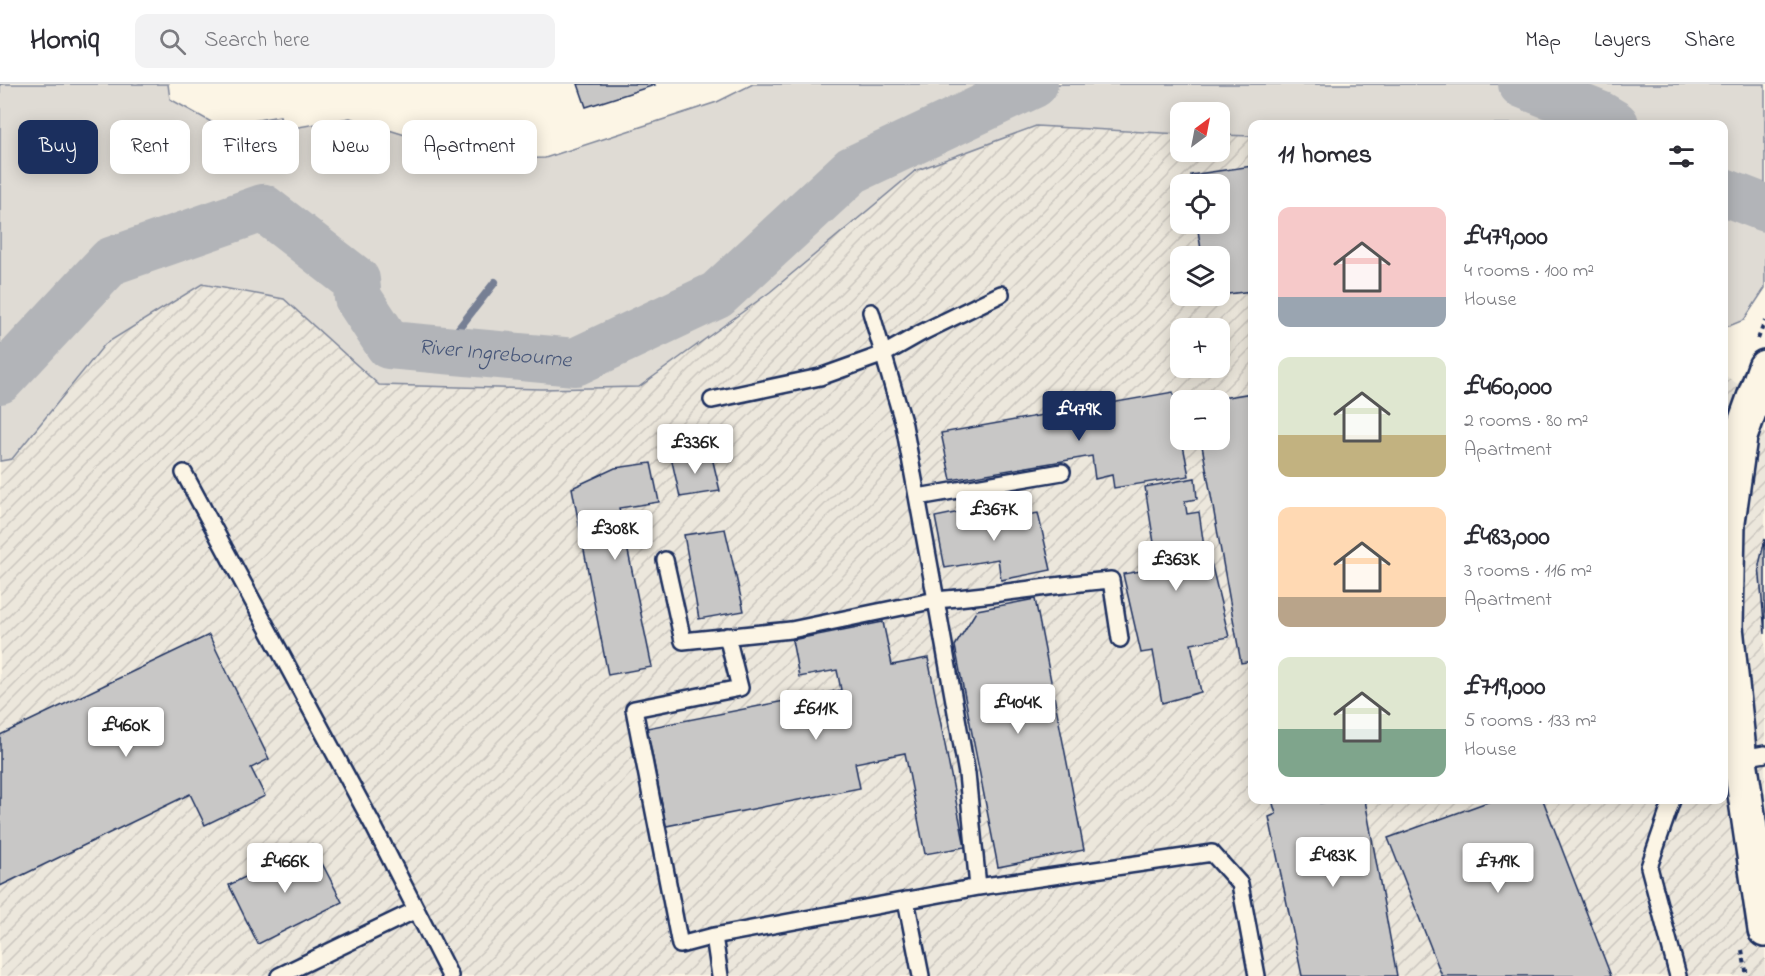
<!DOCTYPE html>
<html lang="en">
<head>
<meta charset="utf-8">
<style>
	body { margin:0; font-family:"Indie Flower",sans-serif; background:#f2f2f3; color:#2b2b33; height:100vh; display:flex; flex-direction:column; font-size:22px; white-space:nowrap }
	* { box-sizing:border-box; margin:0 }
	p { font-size:20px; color:#7c7c81 }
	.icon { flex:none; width:33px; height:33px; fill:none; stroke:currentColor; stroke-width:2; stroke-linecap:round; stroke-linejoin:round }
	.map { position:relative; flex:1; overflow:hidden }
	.sheet { position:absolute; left:1248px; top:36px; width:480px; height:684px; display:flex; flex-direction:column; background:#fff; border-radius:12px; box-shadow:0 3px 15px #0003 }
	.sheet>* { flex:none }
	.top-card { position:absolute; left:18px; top:36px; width:570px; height:54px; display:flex; gap:12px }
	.needle { width:39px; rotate:32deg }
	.buttons { position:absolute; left:1170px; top:18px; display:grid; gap:12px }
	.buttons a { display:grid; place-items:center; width:60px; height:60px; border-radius:12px; background:#fff; box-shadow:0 3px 15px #0003; font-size:30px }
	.price { position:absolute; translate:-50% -51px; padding:0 14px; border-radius:6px; background:#fff; color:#222; font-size:20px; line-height:39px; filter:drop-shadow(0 2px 3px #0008) }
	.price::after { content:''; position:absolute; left:50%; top:36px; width:18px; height:14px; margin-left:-9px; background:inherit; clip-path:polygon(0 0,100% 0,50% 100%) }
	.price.active { background:#1b2f5e; color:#fff }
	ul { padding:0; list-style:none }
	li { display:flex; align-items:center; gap:18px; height:150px; padding:0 30px }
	li span { display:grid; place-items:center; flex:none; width:168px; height:120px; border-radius:12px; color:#555 }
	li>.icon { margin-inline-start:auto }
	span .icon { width:72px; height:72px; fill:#fffc; stroke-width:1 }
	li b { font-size:26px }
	h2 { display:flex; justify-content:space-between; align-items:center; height:72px; padding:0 30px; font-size:26px }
	.chip { padding:0 21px; border-radius:12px; background:#fff; box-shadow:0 3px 15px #0003; font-size:21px; line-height:54px }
	.chip.active { background:#1b2f5e; color:#fff }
	header { display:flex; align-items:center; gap:36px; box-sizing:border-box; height:84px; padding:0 30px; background:#fff; border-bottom:2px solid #e1e1e2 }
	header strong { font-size:28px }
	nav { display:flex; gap:33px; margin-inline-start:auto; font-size:21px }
	.search { width:420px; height:54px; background:#f2f2f3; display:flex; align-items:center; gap:15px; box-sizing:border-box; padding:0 21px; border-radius:12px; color:#7c7c81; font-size:22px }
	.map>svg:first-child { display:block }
	.industrial { fill:url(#industrial-furrows); fill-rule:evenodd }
	.green { fill:#dfdbd4; stroke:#7d8599; stroke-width:1.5 }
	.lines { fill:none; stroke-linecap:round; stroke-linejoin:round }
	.stream { stroke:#767f94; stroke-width:8 }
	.river { stroke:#b2b4b8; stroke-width:48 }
	.building { fill:#c8c7c6; stroke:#1b2f5e; stroke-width:1.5 }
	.service-casing { stroke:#1b2f5e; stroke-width:20 }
	.tertiary-casing { stroke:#1b2f5e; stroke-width:38 }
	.path { stroke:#1b2f5e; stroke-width:4; stroke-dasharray:4.5 4.5; stroke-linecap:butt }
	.service { stroke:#fcf5e5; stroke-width:15 }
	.tertiary { stroke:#fcf5e5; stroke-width:33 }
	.labels { text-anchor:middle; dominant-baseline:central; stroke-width:4.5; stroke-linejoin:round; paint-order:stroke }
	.water-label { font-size:22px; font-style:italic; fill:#485779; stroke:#fcf5e5 }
</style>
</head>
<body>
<header>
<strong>Homiq</strong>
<div class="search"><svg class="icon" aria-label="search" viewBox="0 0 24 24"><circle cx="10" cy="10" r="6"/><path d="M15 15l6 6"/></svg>Search here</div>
<nav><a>Map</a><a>Layers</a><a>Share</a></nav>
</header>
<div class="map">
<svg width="1765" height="892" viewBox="0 0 1765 892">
	<defs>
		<pattern id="industrial-furrows" width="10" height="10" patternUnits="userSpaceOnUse" patternTransform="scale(1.5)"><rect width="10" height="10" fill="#ece7dc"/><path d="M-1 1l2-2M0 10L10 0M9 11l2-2" fill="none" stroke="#cac6bf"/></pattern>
	</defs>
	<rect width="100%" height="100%" fill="#fcf5e5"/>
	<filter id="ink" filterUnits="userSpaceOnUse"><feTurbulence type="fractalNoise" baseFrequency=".0167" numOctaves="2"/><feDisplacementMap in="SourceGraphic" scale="12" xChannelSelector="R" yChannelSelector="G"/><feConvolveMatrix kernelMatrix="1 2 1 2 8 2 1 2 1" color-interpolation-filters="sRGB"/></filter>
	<g filter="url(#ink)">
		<path class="industrial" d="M1036 42 1180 50V68H1220V51L1252 52V716H1724V291L1765 318V892H0V377L13 375 105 260 202 200 284 215 379 301 541 305 638 303 770 208 915 87ZM1180 100H1220V140H1180ZM1180 172H1220V212H1180ZM1180 244H1220V284H1180ZM1180 316H1220V356H1180Z"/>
		<path class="green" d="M0 0H168L170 15 220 43 280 32 282 46 350 34 483 75 545 74 717 18 753 0H1765V204L1744 236 1729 242H1724V40H1252V52L1220 51V28H1180V50L1036 42 915 87 770 208 639 303 541 305 379 301 284 215 202 200 105 260 12 375 0 377Z"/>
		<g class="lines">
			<path class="stream" d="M442 266 495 198"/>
			<g class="river">
				<path d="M1522 0 1600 31 1615 40"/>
				<path d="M1724 108 1765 124"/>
				<path id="s1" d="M0 296 111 177 263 124 356 196 358 214 389 261 575 278 717 211 852 86 1034 0"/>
			</g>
		</g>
		<path class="building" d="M578 0H654L655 1 586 23Z
			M1252 82V207L1220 211V172H1202L1197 140H1220V100H1192L1191 91Z
			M1173 308 1180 356H1182L1189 392 1114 404 1112 391 1095 395 1092 372 951 396 941 349Z
			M1252 309V577L1241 579 1201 356H1220V316H1209Z
			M711 369 720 407 680 413 671 373Z
			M651 379 659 418 619 424 652 583 608 591 572 404 615 384Z
			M1195 394 1197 415 1185 417 1187 430 1199 428 1205 470H1209L1229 553 1191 560 1201 608 1162 619 1153 567 1141 569 1123 490 1158 484 1145 403Z
			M989 422 991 437 1038 429 1051 486 1001 496 998 475 945 484 935 433Z
			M725 445 744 527 699 535 684 451Z
			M1765 455V550L1759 481Z
			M1035 515 1084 766 998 783 955 562 977 526Z
			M883 538 892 581 928 574 965 763 925 770 905 669 855 679 860 704 666 742 647 644 841 606 837 586 799 593 792 556Z
			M209 551 269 675 251 684 265 712 205 741 190 710 0 802V651Z
			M1272 716H1320V719L1344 716H1365L1397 892H1302L1269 733 1276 730Z
			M1493 716H1543L1611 892H1442L1388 754Z
			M312 760 342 818 258 860 229 801Z"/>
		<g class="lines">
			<g class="service-casing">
				<path id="service" d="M871 228 904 341 936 516C995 511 1052 501 1111 496L1120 555
					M712 316 820 293 884 270 921 249 1001 210
					M184 389 373 741 450 892
					M918 413 1062 388
					M665 476 683 557 791 546 936 516 967 690 978 803
					M1736 675 1765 670
					M1672 716 1649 783 1678 892
					M906 816 921 892
					M714 852 680 861 634 625 740 604 727 552
					M279 892 416 826
					M720 892 714 852 978 803 1212 769 1240 800 1257 892"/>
			</g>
			<g class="tertiary-casing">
				<path id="tertiary" d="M1765 283 1740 353 1728 438 1726 543 1740 676 1765 846"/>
			</g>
			<path class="path" d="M1758 255 1765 237
				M1742 866 1747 892"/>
			<use href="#service" class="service"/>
			<use href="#tertiary" class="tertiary"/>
		</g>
	</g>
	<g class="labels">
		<g class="water-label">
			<text stroke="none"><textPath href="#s1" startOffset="622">River Ingrebourne</textPath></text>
		</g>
	</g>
</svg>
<div class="buttons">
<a><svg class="needle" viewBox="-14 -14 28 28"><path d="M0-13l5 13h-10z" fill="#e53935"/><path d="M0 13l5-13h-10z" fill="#7c7c81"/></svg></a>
<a><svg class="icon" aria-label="locate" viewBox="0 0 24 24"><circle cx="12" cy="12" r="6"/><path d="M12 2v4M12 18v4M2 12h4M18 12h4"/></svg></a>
<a><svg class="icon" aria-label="layers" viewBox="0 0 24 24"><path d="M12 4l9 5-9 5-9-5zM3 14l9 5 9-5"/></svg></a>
<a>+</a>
<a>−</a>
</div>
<b class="price active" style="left:1079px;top:358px">£479K</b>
<b class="price" style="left:695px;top:391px">£336K</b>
<b class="price" style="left:994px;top:458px">£367K</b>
<b class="price" style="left:615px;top:477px">£308K</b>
<b class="price" style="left:1176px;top:508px">£363K</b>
<b class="price" style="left:1018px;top:651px">£404K</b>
<b class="price" style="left:816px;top:657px">£611K</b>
<b class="price" style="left:126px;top:674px">£460K</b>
<b class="price" style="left:1333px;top:804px">£483K</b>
<b class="price" style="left:285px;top:810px">£466K</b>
<b class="price" style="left:1498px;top:810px">£719K</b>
<div class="top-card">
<a class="chip active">Buy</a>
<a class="chip">Rent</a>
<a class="chip">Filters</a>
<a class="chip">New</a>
<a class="chip">Apartment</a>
</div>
<section class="sheet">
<h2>11 homes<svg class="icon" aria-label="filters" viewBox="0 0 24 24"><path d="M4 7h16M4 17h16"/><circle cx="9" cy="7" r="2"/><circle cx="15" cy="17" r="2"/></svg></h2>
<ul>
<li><span style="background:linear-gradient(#f6c9c9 75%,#9aa5b1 0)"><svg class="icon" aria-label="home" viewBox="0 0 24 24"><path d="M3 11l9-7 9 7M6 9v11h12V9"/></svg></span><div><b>£479,000</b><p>4 rooms · 100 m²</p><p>House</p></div></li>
<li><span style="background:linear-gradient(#dfe7d0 65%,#c2b280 0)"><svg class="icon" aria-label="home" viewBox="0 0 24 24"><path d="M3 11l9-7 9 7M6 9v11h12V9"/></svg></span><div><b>£460,000</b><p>2 rooms · 80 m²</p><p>Apartment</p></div></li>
<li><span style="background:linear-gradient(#ffd9b3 75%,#b9a48a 0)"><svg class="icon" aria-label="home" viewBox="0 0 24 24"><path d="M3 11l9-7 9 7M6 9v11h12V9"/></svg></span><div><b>£483,000</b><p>3 rooms · 116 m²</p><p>Apartment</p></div></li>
<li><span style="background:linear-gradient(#dfe7d0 60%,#7fa58c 0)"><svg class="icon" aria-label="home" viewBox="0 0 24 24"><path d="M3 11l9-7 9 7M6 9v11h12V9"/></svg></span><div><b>£719,000</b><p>5 rooms · 133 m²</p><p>House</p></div></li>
</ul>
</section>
</div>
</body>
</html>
